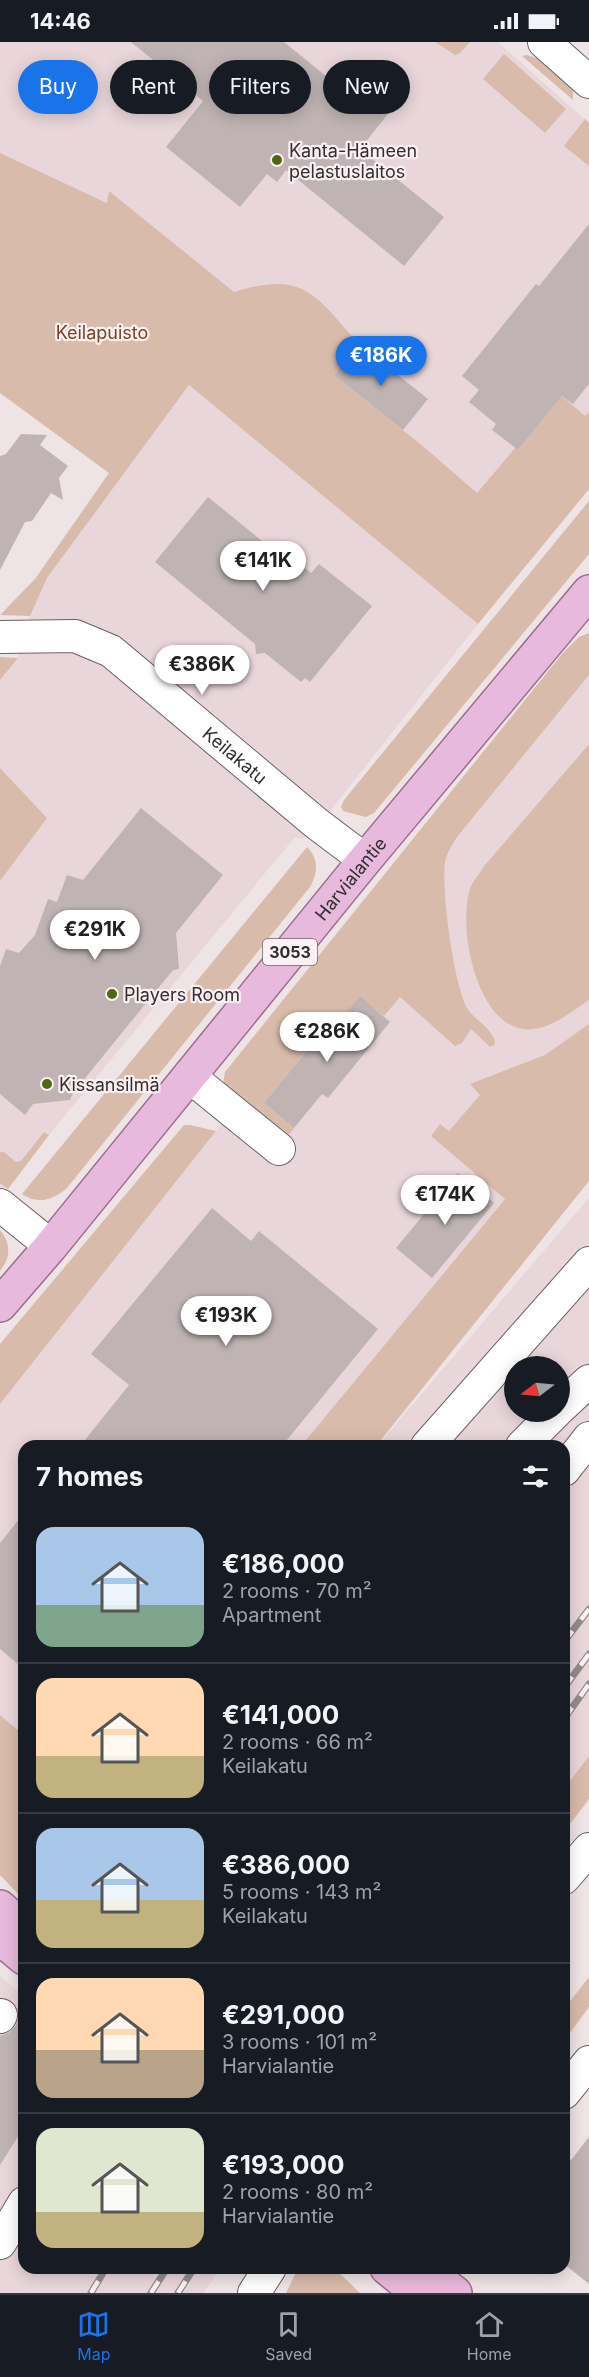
<!DOCTYPE html>
<html lang="en">
<head>
<meta charset="utf-8">
<style>
	body { margin:0; font-family:Inter,sans-serif; background:#20242c; color:#f1f3f6; height:100vh; display:flex; flex-direction:column; font-size:22px; white-space:nowrap }
	* { box-sizing:border-box; margin:0 }
	p { font-size:20px; color:#9ea1a6 }
	.icon { flex:none; width:33px; height:33px; fill:none; stroke:currentColor; stroke-width:2; stroke-linecap:round; stroke-linejoin:round }
	.map { position:relative; flex:1; overflow:hidden }
	.drawer { position:absolute; left:18px; top:1398px; width:552px; height:834px; display:flex; flex-direction:column; background:#171b24; border-radius:18px; box-shadow:0 3px 15px #0003 }
	.drawer>* { flex:none }
	.top-card { position:absolute; left:18px; top:18px; width:554px; height:54px; display:flex; gap:12px }
	.needle { width:39px; rotate:254deg }
	.buttons { position:absolute; left:504px; top:1314px; display:grid; gap:12px }
	.buttons a { display:grid; place-items:center; width:66px; height:66px; border-radius:50%; background:#171b24; box-shadow:0 3px 15px #0003; font-size:30px }
	.price { position:absolute; translate:-50% -51px; padding:0 14px; border-radius:21px; background:#fff; color:#222; font-size:20px; line-height:39px; filter:drop-shadow(0 2px 3px #0008) }
	.price::after { content:''; position:absolute; left:50%; top:36px; width:18px; height:14px; margin-left:-9px; background:inherit; clip-path:polygon(0 0,100% 0,50% 100%) }
	.price.active { background:#1a73e8; color:#fff }
	ul { padding:0; list-style:none }
	li { display:flex; align-items:center; gap:18px; height:150px; padding:0 18px }
	li+li { border-top:2px solid #363941 }
	li span { display:grid; place-items:center; flex:none; width:168px; height:120px; border-radius:18px; color:#555 }
	li>.icon { margin-inline-start:auto }
	span .icon { width:72px; height:72px; fill:#fffc; stroke-width:1 }
	li b { font-size:26px }
	h2 { display:flex; justify-content:space-between; align-items:center; height:72px; padding:0 18px; font-size:26px }
	.chip { padding:0 21px; border-radius:27px; background:#171b24; box-shadow:0 3px 15px #0003; font-size:21px; line-height:54px }
	.chip.active { background:#1a73e8; color:#fff }
	.status { display:flex; justify-content:space-between; align-items:center; height:42px; padding:0 30px; background:#171b24; direction:ltr }
	.status svg { height:16px; fill:currentColor }
	.dock { display:flex; justify-content:space-around; align-items:center; height:84px; border-top:2px solid #363941; background:#171b24; font-size:16px; color:#9ea1a6 }
	.dock a { display:grid; justify-items:center; gap:3px }
	.dock .active { color:#1a73e8 }
	.map>svg:first-child { display:block }
	.built { fill:#e9d6db; fill-rule:evenodd }
	.green { fill:#d9bbab }
	.building { fill:#bfb4b3 }
	.lines { fill:none; stroke-linecap:round; stroke-linejoin:round }
	.minor-casing { stroke:#6a6163; stroke-width:34 }
	.major-casing { stroke:#9e6b90; stroke-width:36 }
	.minor { stroke:#fff; stroke-width:32 }
	.major { stroke:#e7b9dc; stroke-width:33 }
	.rail-casing { stroke:#928b8c; stroke-width:7 }
	.rail { stroke:#fbf0f3; stroke-width:4.5; stroke-dasharray:14; stroke-linecap:butt }
	.poi-dot { fill:#4f6614; stroke:#fbf0f3; stroke-width:2 }
	.labels { text-anchor:middle; dominant-baseline:central; stroke-width:4.5; stroke-linejoin:round; paint-order:stroke }
	.shield { fill:#fbf0f3; stroke:#6f696a; stroke-width:1.5 }
	.shield-label { font-size:16px; font-weight:bold; fill:#332f30 }
	.poi-label { font-size:18px; fill:#332f30; stroke:#fbf0f3; text-anchor:start }
	.park-label { font-size:18px; fill:#784425; stroke:#fbf0f3 }
	.street-label { font-size:18px; fill:#332f30; stroke:#fbf0f3 }
</style>
</head>
<body>
<div class="status"><b>14:46</b><svg viewBox="0 0 49 12"><path d="M0 12V9h3v3zM5 12V6h3v6zM10 12V3h3v9zM15 12V0h3v12zM26 1h20v11H26zM47 4h2v5h-2z"/></svg></div>
<div class="map">
<svg width="589" height="2251" viewBox="0 0 589 2251">
	<rect width="100%" height="100%" fill="#eee3e5"/>
	<path class="built" d="M0 0H498L589 81V447L528 522 108 161 0 111Z
		M189 343 478 582 319 783 302 797 295 795 0 1152V839L46 776 0 726V638L18 616 20 595 47 536Z
		M589 633V1049L485 1139 505 1157 301 1404H24V1693L0 1673V1362L216 1089Z
		M589 1156V1756L564 1790V1404H377ZM514 1324H560V1370H514Z
		M0 1934 24 1954V2226H221L203 2251H0Z"/>
	<path class="green" d="M435 0H470L460 11 455 13Z
		M504 12 566 67 545 91 483 37Z
		M527 13 542 18 570 43 573 48V58L522 14Z
		M585 77 589 81V124L564 104Z
		M0 111 107 161 109 149 234 250C306 228 315 254 359 302L334 333 424 405 477 451 515 406 518 408 562 354 585 374 589 370V447L478 582 189 343 47 536 30 574 0 573 35 537 109 431 0 351Z
		M589 459V512L374 771 366 775 343 769 341 765 344 758Z
		M589 591V633L457 795C452 803 447 811 445 820 441 848 454 942 467 966 474 978 495 988 495 1002L490 1005 471 987 462 1001 455 1004 400 955 384 974 360 955 320 1003 315 999 264 1061 294 1086 284 1099 223 1042 225 1030 562 612 579 595Z
		M0 615 18 616 0 638Z
		M589 702V958C568 972 544 993 518 986 474 974 456 878 472 842 476 836 481 829 485 823Z
		M0 726 47 776 0 839Z
		M307 805C319 817 318 831 310 845L67 1146C53 1158 38 1163 22 1152Z
		M589 982V1139L376 1404H301L505 1157 431 1094 440 1082 449 1089 480 1053 470 1042 545 1013Z
		M184 1083H190L216 1089 0 1362V1302Z
		M44 1090 49 1093 8 1147 0 1141V1110H4L16 1120 21 1119Z
		M0 1188C11 1201 11 1216 0 1229Z
		M0 1673 24 1693V1858L0 1833Z
		M589 1714V1757L564 1790V1747Z
		M589 1935V1965L564 1999V1967Z
		M298 2226H334L360 2251H286Z"/>
	<path class="building" d="M131 0H284L347 51 356 39 391 68 360 107 444 175 404 224 286 128 277 140 267 132 240 165 166 105 203 59Z
		M589 182V342L573 362 562 354 518 408 492 388 496 382 469 360 479 348 462 334 536 242 539 244Z
		M359 302 428 357 403 388 334 333Z
		M21 392 47 393 40 403 68 424 59 436 63 458 51 451 32 479 25 480 0 528V414L6 412Z
		M208 455 294 525 298 520 311 531 319 522 372 564 310 640 305 636 301 640 265 611 256 612 255 602 155 520Z
		M141 766 223 833 176 891 179 927 173 928 73 1051 70 1058 33 1062 25 1073 0 1052V924L6 907 19 911 35 893 48 857 57 860 67 833 83 838Z
		M360 954 390 980 328 1056 322 1052 294 1086 264 1061 315 999 320 1003Z
		M458 1131 494 1161 432 1236 396 1206Z
		M212 1166 251 1199 259 1189 378 1287 282 1404H80L129 1343 91 1312Z
		M24 1471V1627L0 1607V1501Z
		M24 1956V2085L0 2123V1994L10 1990 16 1983 19 1972 17 1967Z
		M589 2095V2242L564 2222V2112L571 2118Z"/>
	<g class="lines">
		<g class="minor-casing">
			<g id="minor">
				<path d="M544 0 589 40"/>
				<path id="s1" d="M0 595 75 594 111 609 316 781 365 818"/>
				<path d="M189 1034 279 1107"/>
				<path d="M0 1163 51 1204"/>
				<path d="M560 1366 589 1339"/>
				<path d="M427 1404 589 1221"/>
				<path d="M522 1404 556 1370"/>
				<path d="M564 1428 589 1396"/>
				<path d="M564 1836 589 1807"/>
				<path d="M0 1975 1 1973"/>
				<path d="M564 2051 589 2020"/>
				<path d="M0 2201 24 2161"/>
				<path d="M254 2251 270 2226"/>
			</g>
		</g>
		<g class="major-casing">
			<g id="major">
				<path id="s2" d="M0 1263 51 1204 365 818 589 550"/>
				<path d="M0 1865 24 1887"/>
				<path d="M0 1896 24 1916"/>
				<path d="M387 2226 418 2251"/>
				<path d="M423 2226 455 2251"/>
			</g>
		</g>
		<use href="#minor" class="minor"/>
		<use href="#major" class="major"/>
		<g class="rail-casing">
			<path id="rail" d="M564 1600 589 1567
				M564 1646 589 1612
				M564 1677 589 1642
				M91 2251 106 2226
				M151 2251 167 2226
				M178 2251 194 2226"/>
		</g>
		<use href="#rail" class="rail"/>
	</g>
	<g class="poi-dot">
		<circle cx="277" cy="118" r="6"/>
		<circle cx="112" cy="952" r="6"/>
		<circle cx="47" cy="1042" r="6"/>
	</g>
	<g class="labels">
		<rect class="shield" x="263" y="897" width="54" height="26" rx="4.5"/>
		<g class="shield-label">
			<text x="290" y="910">3053</text>
		</g>
		<g class="poi-label">
			<text x="289" y="108">Kanta-Hämeen<tspan x="289" dy="21">pelastuslaitos</tspan></text>
			<text x="124" y="952">Players Room</text>
			<text x="59" y="1042">Kissansilmä</text>
		</g>
		<g class="park-label">
			<text x="102" y="290">Keilapuisto</text>
		</g>
		<g class="street-label">
			<text stroke="none"><textPath href="#s1" startOffset="276">Keilakatu</textPath></text>
			<text stroke="none"><textPath href="#s2" startOffset="552">Harvialantie</textPath></text>
		</g>
	</g>
</svg>
<div class="buttons">
<a><svg class="needle" viewBox="-14 -14 28 28"><path d="M0-13l5 13h-10z" fill="#e53935"/><path d="M0 13l5-13h-10z" fill="#9ea1a6"/></svg></a>
</div>
<b class="price active" style="left:381px;top:345px">€186K</b>
<b class="price" style="left:263px;top:550px">€141K</b>
<b class="price" style="left:202px;top:654px">€386K</b>
<b class="price" style="left:95px;top:919px">€291K</b>
<b class="price" style="left:327px;top:1021px">€286K</b>
<b class="price" style="left:445px;top:1184px">€174K</b>
<b class="price" style="left:226px;top:1305px">€193K</b>
<div class="top-card">
<a class="chip active">Buy</a>
<a class="chip">Rent</a>
<a class="chip">Filters</a>
<a class="chip">New</a>
</div>
<section class="drawer">
<h2>7 homes<svg class="icon" aria-label="filters" viewBox="0 0 24 24"><path d="M4 7h16M4 17h16"/><circle cx="9" cy="7" r="2"/><circle cx="15" cy="17" r="2"/></svg></h2>
<ul>
<li><span style="background:linear-gradient(#a9c7e8 65%,#7fa58c 0)"><svg class="icon" aria-label="home" viewBox="0 0 24 24"><path d="M3 11l9-7 9 7M6 9v11h12V9"/></svg></span><div><b>€186,000</b><p>2 rooms · 70 m²</p><p>Apartment</p></div></li>
<li><span style="background:linear-gradient(#ffd9b3 65%,#c2b280 0)"><svg class="icon" aria-label="home" viewBox="0 0 24 24"><path d="M3 11l9-7 9 7M6 9v11h12V9"/></svg></span><div><b>€141,000</b><p>2 rooms · 66 m²</p><p>Keilakatu</p></div></li>
<li><span style="background:linear-gradient(#a9c7e8 60%,#c2b280 0)"><svg class="icon" aria-label="home" viewBox="0 0 24 24"><path d="M3 11l9-7 9 7M6 9v11h12V9"/></svg></span><div><b>€386,000</b><p>5 rooms · 143 m²</p><p>Keilakatu</p></div></li>
<li><span style="background:linear-gradient(#ffd9b3 60%,#b9a48a 0)"><svg class="icon" aria-label="home" viewBox="0 0 24 24"><path d="M3 11l9-7 9 7M6 9v11h12V9"/></svg></span><div><b>€291,000</b><p>3 rooms · 101 m²</p><p>Harvialantie</p></div></li>
<li><span style="background:linear-gradient(#dfe7d0 70%,#c2b280 0)"><svg class="icon" aria-label="home" viewBox="0 0 24 24"><path d="M3 11l9-7 9 7M6 9v11h12V9"/></svg></span><div><b>€193,000</b><p>2 rooms · 80 m²</p><p>Harvialantie</p></div></li>
</ul>
</section>
</div>
<nav class="dock">
<a class="active"><svg class="icon" aria-label="map" viewBox="0 0 24 24"><path d="M3 6l6-2 6 2 6-2v14l-6 2-6-2-6 2zM9 4v14M15 6v14"/></svg>Map</a>
<a><svg class="icon" aria-label="saved" viewBox="0 0 24 24"><path d="M7 4h10v16l-5-4-5 4z"/></svg>Saved</a>
<a><svg class="icon" aria-label="home" viewBox="0 0 24 24"><path d="M3 11l9-7 9 7M6 9v11h12V9"/></svg>Home</a>
</nav>
</body>
</html>
